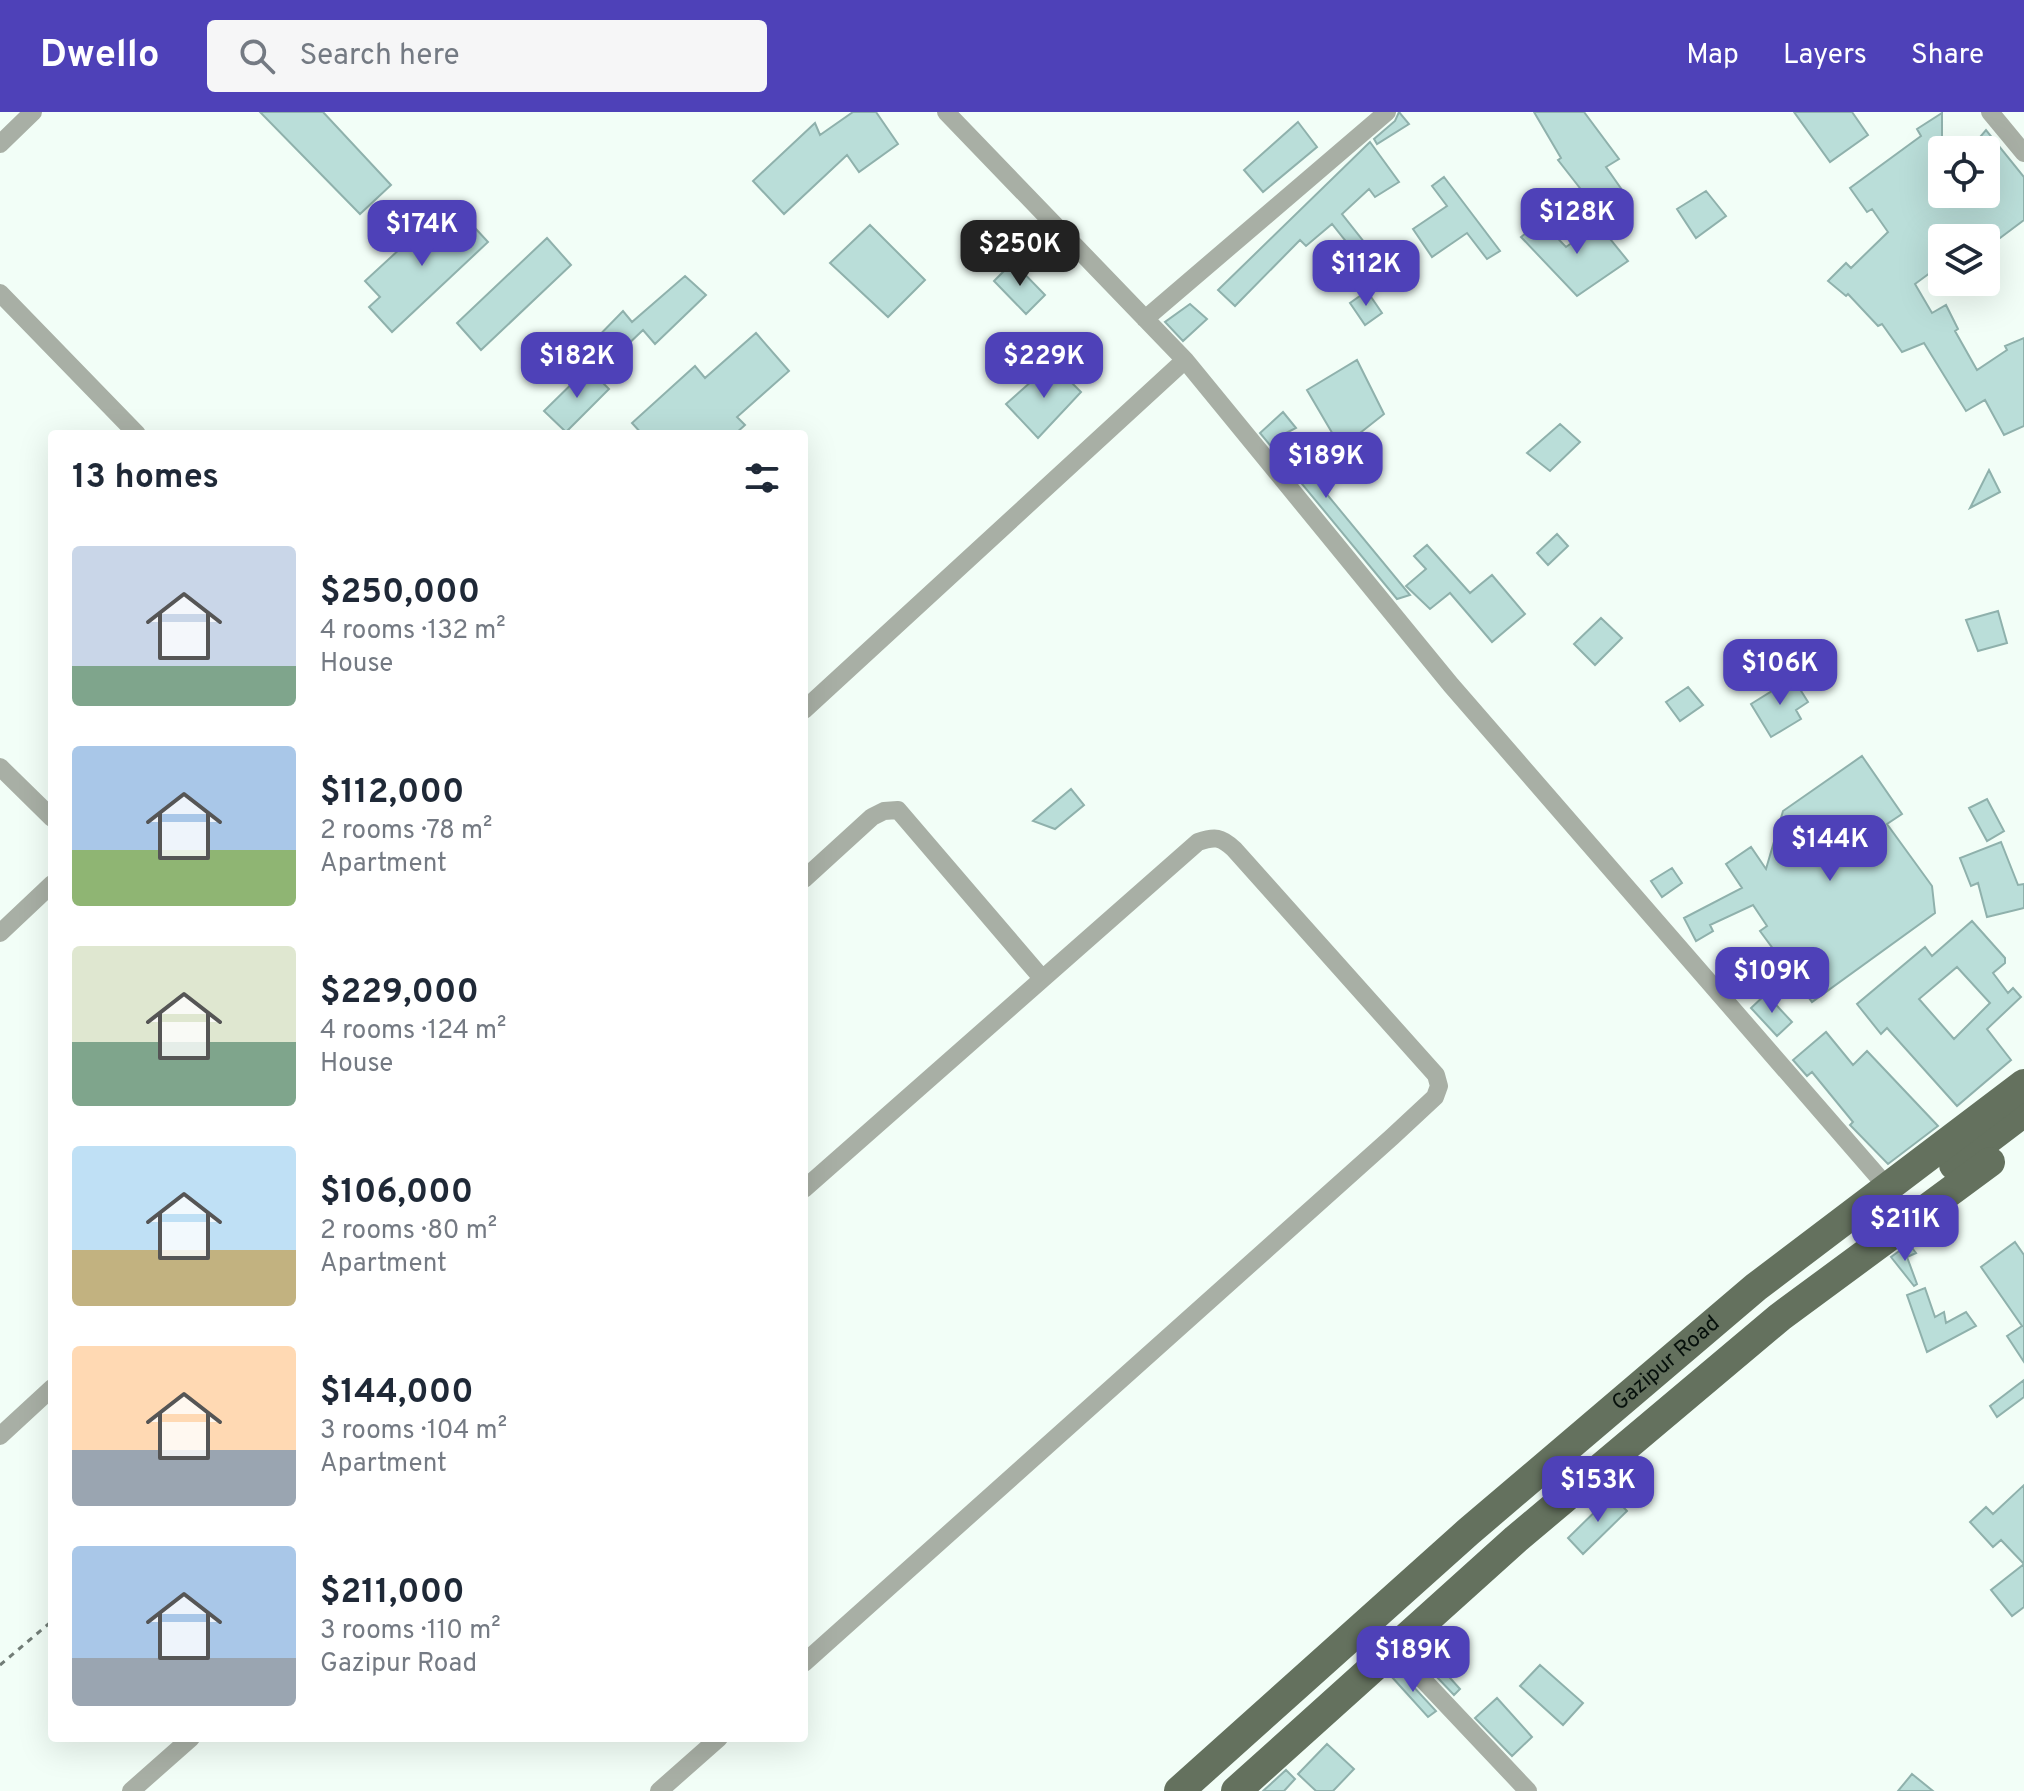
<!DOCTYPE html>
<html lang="en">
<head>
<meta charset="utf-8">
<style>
	body { margin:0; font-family:Overpass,sans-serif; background:#f6f6f7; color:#1f2937; height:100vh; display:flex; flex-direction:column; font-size:30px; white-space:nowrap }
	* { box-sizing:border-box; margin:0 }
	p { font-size:26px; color:#747a83 }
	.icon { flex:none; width:44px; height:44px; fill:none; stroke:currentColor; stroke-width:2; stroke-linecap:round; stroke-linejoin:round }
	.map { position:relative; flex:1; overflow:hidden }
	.side { position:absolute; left:48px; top:318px; width:760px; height:1312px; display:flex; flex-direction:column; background:#fff; border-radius:8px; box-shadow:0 8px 32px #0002 }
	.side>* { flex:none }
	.tools { position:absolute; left:1928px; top:24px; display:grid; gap:16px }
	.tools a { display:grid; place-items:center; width:72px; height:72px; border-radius:8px; background:#fff; box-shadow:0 8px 32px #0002; font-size:40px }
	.price { position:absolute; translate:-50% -68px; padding:0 18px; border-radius:16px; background:#4e41b8; color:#fff; font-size:26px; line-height:52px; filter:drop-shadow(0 2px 4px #0008) }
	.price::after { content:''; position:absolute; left:50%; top:48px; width:24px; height:18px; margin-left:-12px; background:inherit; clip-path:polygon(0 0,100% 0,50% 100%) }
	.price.selected { background:#222; color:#fff }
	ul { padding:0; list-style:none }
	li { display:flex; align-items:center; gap:24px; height:200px; padding:0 24px }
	li span { display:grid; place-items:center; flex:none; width:224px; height:160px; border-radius:8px; color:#555 }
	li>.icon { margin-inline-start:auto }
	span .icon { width:96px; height:96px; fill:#fffc; stroke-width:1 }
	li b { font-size:34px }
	h2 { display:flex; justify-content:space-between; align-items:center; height:96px; padding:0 24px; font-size:34px }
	header { display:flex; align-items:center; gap:48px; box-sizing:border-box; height:112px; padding:0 40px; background:#4e41b8; color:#fff }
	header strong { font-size:38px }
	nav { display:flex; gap:44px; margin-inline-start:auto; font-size:28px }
	.search { width:560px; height:72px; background:#f6f6f7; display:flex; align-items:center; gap:20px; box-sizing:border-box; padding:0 28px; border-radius:8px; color:#747a83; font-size:30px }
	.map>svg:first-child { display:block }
	.building { fill:#baded9; stroke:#8fb1ac; stroke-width:2; fill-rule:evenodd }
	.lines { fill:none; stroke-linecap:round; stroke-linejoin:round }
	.path { stroke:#727d77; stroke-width:3; stroke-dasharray:6 6; stroke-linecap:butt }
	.street { stroke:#a8afa5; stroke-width:18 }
	.primary { stroke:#64715e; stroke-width:30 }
	.labels { text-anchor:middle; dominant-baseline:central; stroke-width:7; stroke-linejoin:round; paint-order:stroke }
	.street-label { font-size:22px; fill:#06100b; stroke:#fff }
</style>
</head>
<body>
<header>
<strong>Dwello</strong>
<div class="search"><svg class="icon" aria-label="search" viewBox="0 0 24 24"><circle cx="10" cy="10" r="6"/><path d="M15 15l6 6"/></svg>Search here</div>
<nav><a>Map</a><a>Layers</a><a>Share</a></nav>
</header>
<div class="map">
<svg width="2024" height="1679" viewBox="0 0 2024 1679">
	<rect width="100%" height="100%" fill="#f2fef7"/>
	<path class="building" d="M260 0H323L391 73 360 102Z
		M853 0H876L898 32 859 60 847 43 784 102 753 69 815 11 820 23Z
		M1399 0 1409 12 1377 32 1374 27 1395 9Z
		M1534 0H1584L1619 47 1606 55 1627 85 1601 103 1558 48 1561 46Z
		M1794 0H1852L1868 23 1830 50Z
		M1942 1V82H1986V38H1969L1986 18 2024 65V108L2000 126H1942V152L1915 172 1932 201 1946 193 1958 217 1955 219 1977 258 2007 238 2005 234 2024 226V314L2004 323 1985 288 1966 299 1924 231 1902 240 1882 212 1878 214 1848 182 1846 184 1828 169 1846 151 1851 156 1888 120 1872 97 1867 100 1850 76 1921 24 1917 17Z
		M1298 10 1317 35 1263 80 1244 58Z
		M1370 30 1399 70 1375 85 1369 77 1342 102 1372 140 1360 147 1332 112 1306 134 1300 128 1235 194 1218 178Z
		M1444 65 1500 139 1487 147 1467 121 1432 145 1413 117 1447 94 1432 74Z
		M1706 79 1726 104 1696 126 1677 97Z
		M439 101 451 115 463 103 488 130 392 220 369 195 380 185 365 169Z
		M1541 109 1566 135 1598 112 1628 149 1577 184 1521 125Z
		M870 113 925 168 888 205 830 151Z
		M547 126 571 153 481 238 457 211Z
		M1013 150 1045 183 1026 202 994 169Z
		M685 164 706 183 655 232 643 218 601 258 583 240 623 199 632 210Z
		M1367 179 1382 201 1365 213 1350 191Z
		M1190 192 1207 207 1183 229 1165 210Z
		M756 221 789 259 737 305 745 313 735 322H642L632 311 695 254 705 266Z
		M1357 248 1384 302 1341 336 1307 278Z
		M1052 251 1081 280 1038 326 1006 292Z
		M588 256 609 277 566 320 544 299Z
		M1283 300 1296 316 1286 321 1320 374 1410 483 1397 487 1260 321Z
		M1560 312 1580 330 1550 359 1527 341Z
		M1989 358 2000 380 1970 396Z
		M1557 422 1568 434 1548 453 1537 441Z
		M1427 433 1470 481 1492 463 1525 502 1492 530 1450 481 1430 497 1406 474 1426 457 1414 444Z
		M1998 499 2007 531 1978 539 1966 508Z
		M1601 506 1622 526 1595 553 1574 532Z
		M1793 566 1808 590 1796 598 1801 607 1771 625 1751 592Z
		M1688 575 1703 593 1680 609 1666 590Z
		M1862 644 1902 702 1887 712 1932 774 1935 801 1812 890 1760 819 1767 814 1753 793 1710 813 1713 819 1696 829 1684 806 1742 776 1726 752 1751 735 1766 757 1783 699Z
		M1071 677 1084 693 1055 717 1033 709Z
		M1987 687 2004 719 1987 729 1969 696Z
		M2001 730 2018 773 2024 772V796L1987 805 1978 771 1971 774 1960 746Z
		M1672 756 1682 771 1662 785 1651 769Z
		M1972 809 2005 846V851L1993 861 2008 881 2013 876 2021 885 1987 917 2011 948 1957 994 1887 916 1881 922 1857 892 1925 835 1932 844ZM1957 855 1990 891 1954 927 1919 887Z
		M1766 882 1792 910 1777 924 1751 896Z
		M1826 920 1853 953 1867 939 1938 1014 1888 1052 1850 1013 1853 1010 1812 960 1807 964 1793 948Z
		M2015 1130 2024 1143V1250L2007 1224 2022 1214 1981 1155Z
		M1909 1132 1916 1141 1907 1145 1917 1172 1914 1174 1891 1145Z
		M1925 1176 1935 1205 1944 1200 1946 1211 1966 1200 1976 1214 1927 1240 1907 1183Z
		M2024 1268V1285L1997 1305 1990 1294Z
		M2024 1373V1495L2012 1504 1991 1478 2024 1452 2001 1428 1993 1435 1970 1410 1986 1395 1993 1402Z
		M1612 1383 1627 1399 1583 1442 1568 1426Z
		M1423 1536 1460 1577 1454 1583 1415 1542Z
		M1540 1553 1583 1591 1563 1613 1520 1574Z
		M1398 1558 1436 1599 1428 1605 1391 1564Z
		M1497 1586 1532 1625 1512 1644 1475 1606Z
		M1327 1632 1354 1657 1333 1679H1316L1298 1662Z
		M1286 1658 1295 1667 1284 1679H1263Z
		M1912 1662 1933 1679H1898Z"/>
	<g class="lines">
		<path class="path" d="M0 1553 52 1509"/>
		<path class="street" d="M946 0 1185 248 1451 573 1888 1076
			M1990 0 2024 41
			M0 32 33 0
			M0 181 137 322
			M1145 207 1387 0
			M804 598 1185 248
			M0 655 52 706
			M804 767 872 705 884 699 898 698 1041 865
			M0 821 52 772
			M804 1077 1198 730C1215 724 1221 725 1234 737L1436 963 1439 974 1435 985 1392 1025 804 1551
			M0 1324 52 1276
			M1392 1535 1528 1679
			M131 1679 191 1626
			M659 1679 719 1626"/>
		<g class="primary">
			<path d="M1954 1053 2024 1000"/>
			<path id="s1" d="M1179 1679 1468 1420 1756 1175 2024 972"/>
			<path d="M1236 1679 1516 1427 1780 1205 1990 1050"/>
		</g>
	</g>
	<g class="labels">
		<g class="street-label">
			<text stroke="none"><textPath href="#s1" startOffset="648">Gazipur Road</textPath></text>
		</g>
	</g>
</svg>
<div class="tools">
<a><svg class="icon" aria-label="locate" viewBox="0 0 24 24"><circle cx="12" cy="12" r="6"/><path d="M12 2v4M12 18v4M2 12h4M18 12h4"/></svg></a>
<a><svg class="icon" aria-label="layers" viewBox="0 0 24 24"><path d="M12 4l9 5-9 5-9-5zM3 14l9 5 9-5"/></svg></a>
</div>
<b class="price" style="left:1577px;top:144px">$128K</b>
<b class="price" style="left:422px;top:156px">$174K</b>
<b class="price selected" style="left:1020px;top:176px">$250K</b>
<b class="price" style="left:1366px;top:196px">$112K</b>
<b class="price" style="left:577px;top:288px">$182K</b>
<b class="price" style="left:1044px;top:288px">$229K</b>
<b class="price" style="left:1326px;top:388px">$189K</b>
<b class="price" style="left:1780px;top:595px">$106K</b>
<b class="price" style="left:1830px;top:771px">$144K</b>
<b class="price" style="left:1772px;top:903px">$109K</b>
<b class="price" style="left:1905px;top:1151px">$211K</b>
<b class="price" style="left:1598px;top:1412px">$153K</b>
<b class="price" style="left:1413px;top:1582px">$189K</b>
<section class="side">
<h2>13 homes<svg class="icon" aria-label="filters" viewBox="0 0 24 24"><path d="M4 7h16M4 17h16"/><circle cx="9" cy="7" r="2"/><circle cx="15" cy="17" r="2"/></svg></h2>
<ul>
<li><span style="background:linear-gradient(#c9d6e8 75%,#7fa58c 0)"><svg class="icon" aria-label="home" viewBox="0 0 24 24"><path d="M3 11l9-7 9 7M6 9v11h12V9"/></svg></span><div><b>$250,000</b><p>4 rooms · 132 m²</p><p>House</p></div></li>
<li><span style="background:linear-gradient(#a9c7e8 65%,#8fb573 0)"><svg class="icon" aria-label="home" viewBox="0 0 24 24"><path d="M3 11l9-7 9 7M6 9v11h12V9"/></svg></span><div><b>$112,000</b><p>2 rooms · 78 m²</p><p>Apartment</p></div></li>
<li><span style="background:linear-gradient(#dfe7d0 60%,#7fa58c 0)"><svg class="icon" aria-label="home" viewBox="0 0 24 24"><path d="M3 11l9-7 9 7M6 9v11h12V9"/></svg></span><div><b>$229,000</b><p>4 rooms · 124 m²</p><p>House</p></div></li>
<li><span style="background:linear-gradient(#bfe0f5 65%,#c2b280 0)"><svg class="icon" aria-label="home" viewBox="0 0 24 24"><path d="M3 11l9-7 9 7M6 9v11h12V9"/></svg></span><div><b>$106,000</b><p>2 rooms · 80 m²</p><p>Apartment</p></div></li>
<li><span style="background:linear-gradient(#ffd9b3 65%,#9aa5b1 0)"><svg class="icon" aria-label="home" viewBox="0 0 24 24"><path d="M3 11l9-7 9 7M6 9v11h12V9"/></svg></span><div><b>$144,000</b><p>3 rooms · 104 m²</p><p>Apartment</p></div></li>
<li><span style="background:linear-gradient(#a9c7e8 70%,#9aa5b1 0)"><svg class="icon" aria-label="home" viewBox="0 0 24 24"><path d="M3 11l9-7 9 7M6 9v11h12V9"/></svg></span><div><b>$211,000</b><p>3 rooms · 110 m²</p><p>Gazipur Road</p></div></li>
</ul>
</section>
</div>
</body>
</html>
